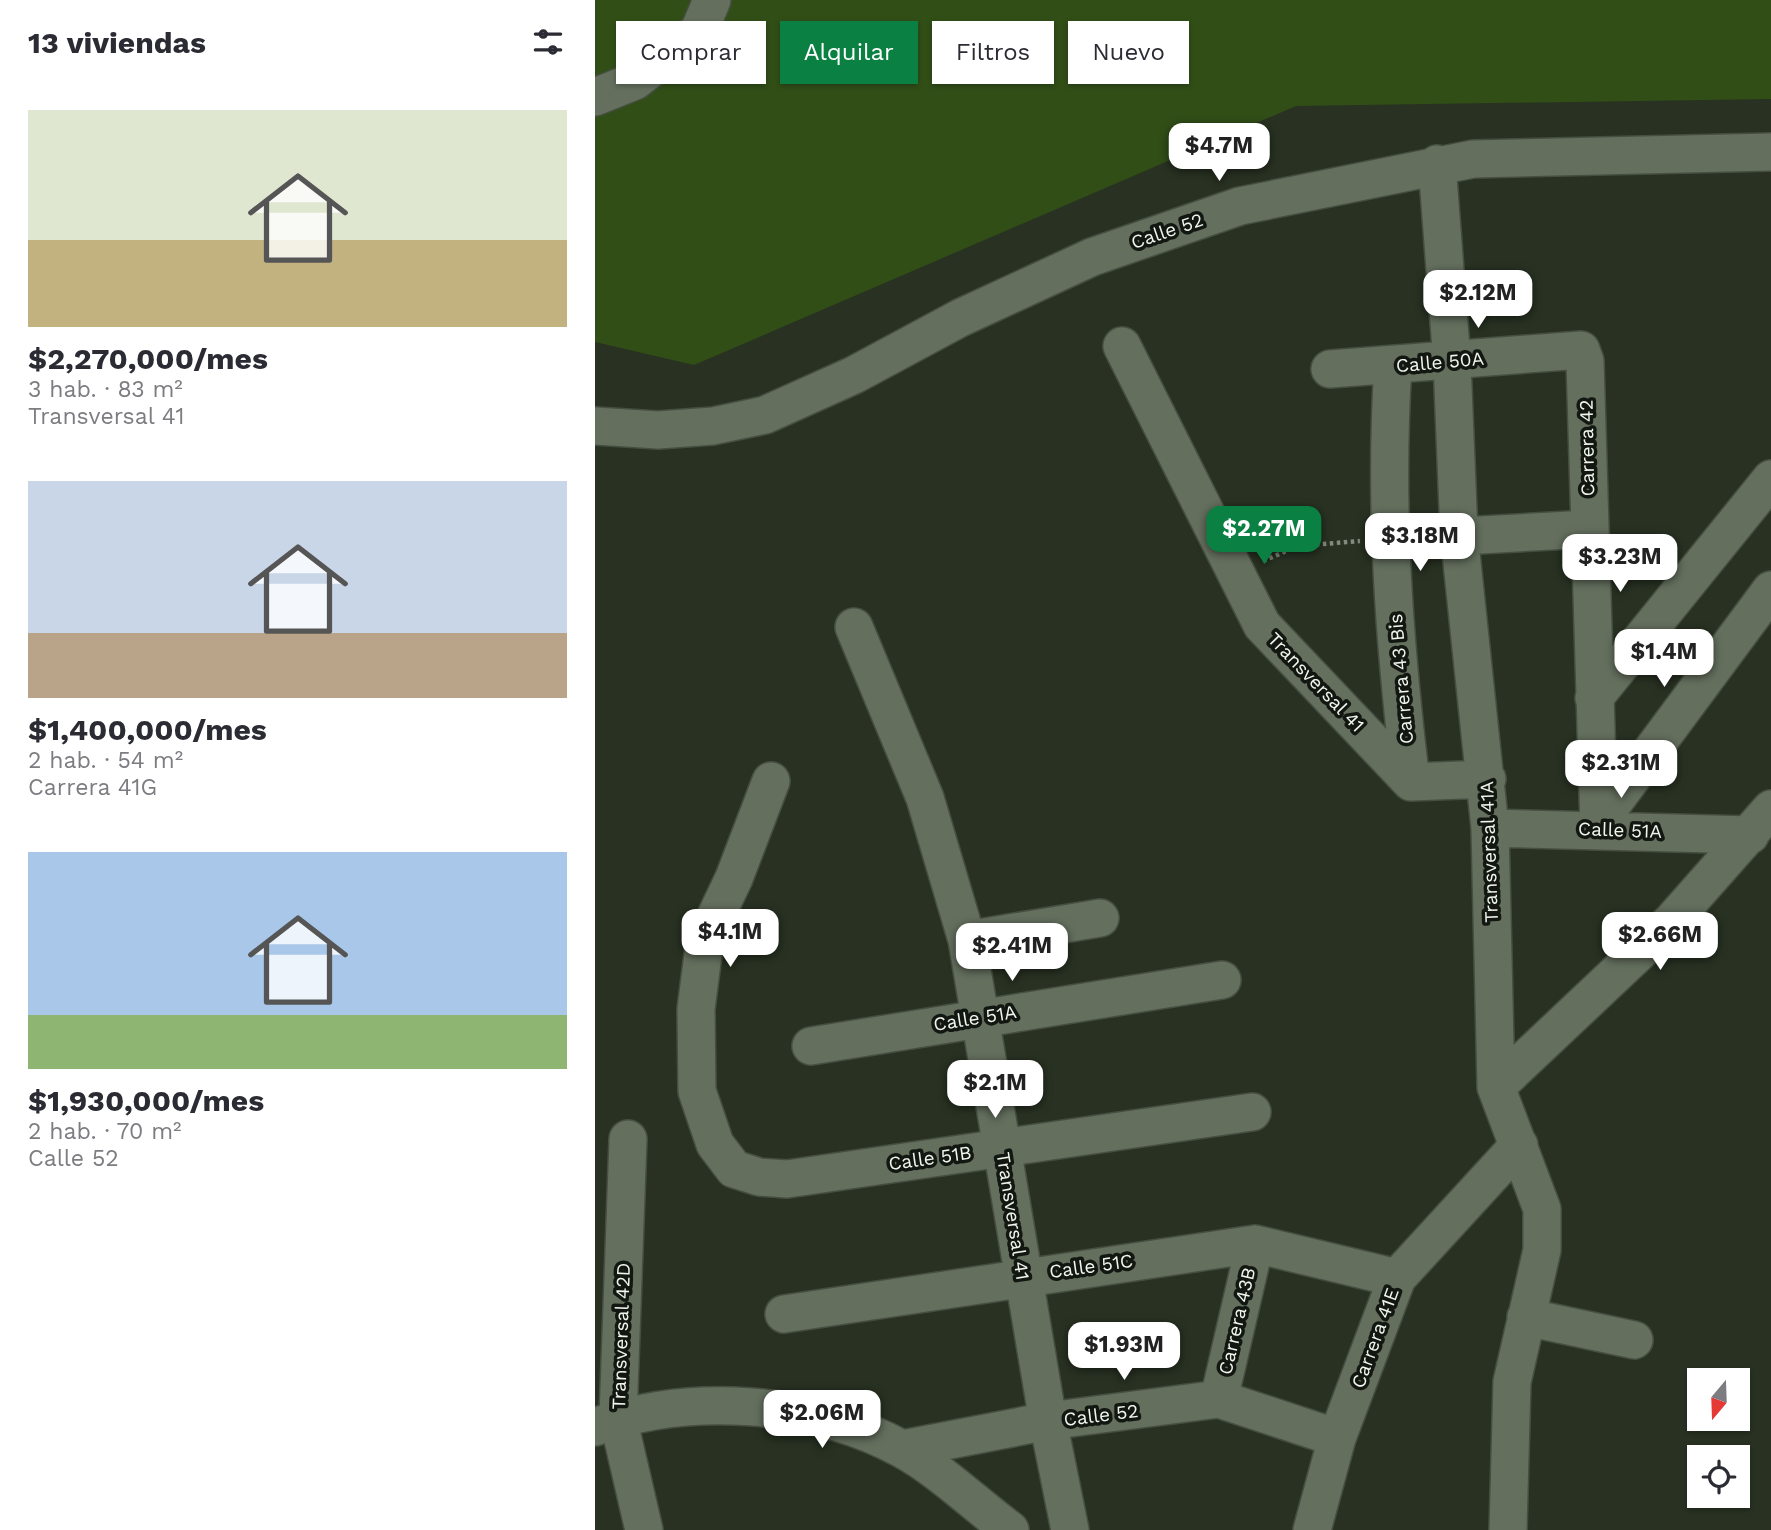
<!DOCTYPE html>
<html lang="es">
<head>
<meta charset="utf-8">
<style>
	body { margin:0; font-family:"Work Sans",sans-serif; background:#f2f2f3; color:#2b2b33; height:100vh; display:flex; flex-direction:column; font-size:26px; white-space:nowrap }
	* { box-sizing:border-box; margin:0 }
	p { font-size:23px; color:#7c7c81 }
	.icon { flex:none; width:38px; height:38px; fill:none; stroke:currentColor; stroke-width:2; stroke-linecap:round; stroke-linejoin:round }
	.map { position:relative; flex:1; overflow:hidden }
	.panel { display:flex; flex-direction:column; background:#fff; width:595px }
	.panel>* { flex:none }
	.banner { position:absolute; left:21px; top:21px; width:665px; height:63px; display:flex; gap:14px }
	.needle { width:46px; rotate:199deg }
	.tools { position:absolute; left:1092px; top:1368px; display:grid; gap:14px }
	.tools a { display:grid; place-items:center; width:63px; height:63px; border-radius:0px; background:#fff; box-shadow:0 2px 5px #0004; font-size:35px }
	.price { position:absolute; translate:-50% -60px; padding:0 16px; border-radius:14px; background:#fff; color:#222; font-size:23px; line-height:46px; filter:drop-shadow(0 2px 4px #0008) }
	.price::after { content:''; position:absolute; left:50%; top:42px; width:21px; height:16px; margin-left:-10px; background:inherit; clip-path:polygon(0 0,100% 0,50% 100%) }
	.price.current { background:#0b8043; color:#fff }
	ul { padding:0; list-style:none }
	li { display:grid; align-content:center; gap:14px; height:371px; padding:0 28px }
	li span { display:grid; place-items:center; height:217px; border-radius:0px; color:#555 }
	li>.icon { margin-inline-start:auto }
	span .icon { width:126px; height:126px; fill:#fffc; stroke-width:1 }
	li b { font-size:30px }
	h2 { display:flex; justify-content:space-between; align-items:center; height:84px; padding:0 28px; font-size:30px }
	.tag { padding:0 24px; border-radius:0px; background:#fff; box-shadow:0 2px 5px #0004; font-size:24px; line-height:63px }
	.tag.current { background:#0b8043; color:#fff }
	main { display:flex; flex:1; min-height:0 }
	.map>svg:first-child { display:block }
	.green { fill:#314e17 }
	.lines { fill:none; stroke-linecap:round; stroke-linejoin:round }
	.minor-casing { stroke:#464e41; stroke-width:40 }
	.path { stroke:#838b7e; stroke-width:4.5; stroke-dasharray:3.5 3.5; stroke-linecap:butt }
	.minor { stroke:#646f5e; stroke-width:37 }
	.labels { text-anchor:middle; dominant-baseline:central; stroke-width:7; stroke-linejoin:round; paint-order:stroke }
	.street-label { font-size:19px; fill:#eff6ec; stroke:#131711 }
</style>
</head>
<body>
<main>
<section class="panel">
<h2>13 viviendas<svg class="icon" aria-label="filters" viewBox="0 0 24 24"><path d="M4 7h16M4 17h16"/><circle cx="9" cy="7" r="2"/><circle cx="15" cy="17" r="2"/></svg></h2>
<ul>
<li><span style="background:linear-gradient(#dfe7d0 60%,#c2b280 0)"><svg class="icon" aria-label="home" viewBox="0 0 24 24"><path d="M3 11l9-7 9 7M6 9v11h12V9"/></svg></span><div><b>$2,270,000/mes</b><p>3 hab. · 83 m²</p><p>Transversal 41</p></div></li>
<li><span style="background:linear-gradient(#c9d6e8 70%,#b9a48a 0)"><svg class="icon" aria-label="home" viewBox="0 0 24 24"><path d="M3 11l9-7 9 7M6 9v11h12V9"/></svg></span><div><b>$1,400,000/mes</b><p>2 hab. · 54 m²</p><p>Carrera 41G</p></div></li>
<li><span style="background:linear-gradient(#a9c7e8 75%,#8fb573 0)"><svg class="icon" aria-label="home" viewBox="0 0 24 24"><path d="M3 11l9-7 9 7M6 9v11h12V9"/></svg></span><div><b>$1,930,000/mes</b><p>2 hab. · 70 m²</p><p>Calle 52</p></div></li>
</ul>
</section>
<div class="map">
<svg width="1176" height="1530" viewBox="0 0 1176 1530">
	<rect width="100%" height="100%" fill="#283122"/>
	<path class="green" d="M0 0H1176V99L701 106 99 365 0 342Z"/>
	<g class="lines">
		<g class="minor-casing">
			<path id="minor" d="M0 97 40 81 104 31 117 0
				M842 164 857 362 864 534 895 828 901 1087 947 1209V1250L917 1382 913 1530
				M527 346 667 625 816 782
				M798 365C789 505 799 643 816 782
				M735 369 986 350 990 361 1004 828
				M0 426 63 430 118 426 170 415 259 375 365 318 497 257 645 206 878 159 1176 152
				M794 540 993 529
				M259 627 330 798 372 940 453 1421 475 1530
				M999 698 1176 479
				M176 781 139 878 110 939 101 1009 102 1091 120 1144 139 1169 164 1177 192 1179 657 1112
				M816 782 892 779
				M1004 822 1176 590
				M895 828 1155 835
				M372 940 505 918
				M216 1046 627 980
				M901 1087 1077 921 1176 809
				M33 1139 23 1418 49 1530
				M189 1314 660 1244 802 1278
				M931 1317 1039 1340
				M624 1399 660 1244
				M0 1427C93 1392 219 1401 307 1449 344 1469 381 1505 415 1530
				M308 1449 453 1421 624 1399 742 1438
				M717 1530 742 1438 802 1278 924 1145"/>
		</g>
		<path class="path" d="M668 561 703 546 765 541"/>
		<use href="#minor" class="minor"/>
	</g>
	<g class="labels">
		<g class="street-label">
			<text transform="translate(572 231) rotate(-19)">Calle 52</text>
			<text transform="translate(845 362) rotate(-5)">Calle 50A</text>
			<text transform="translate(992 448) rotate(-91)">Carrera 42</text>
			<text transform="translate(806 679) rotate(-95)">Carrera 43 Bis</text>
			<text transform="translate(721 682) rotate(46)">Transversal 41</text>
			<text transform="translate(1025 830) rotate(2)">Calle 51A</text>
			<text transform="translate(894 852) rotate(-92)">Transversal 41A</text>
			<text transform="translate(380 1018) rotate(-9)">Calle 51A</text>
			<text transform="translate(335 1158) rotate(-8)">Calle 51B</text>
			<text transform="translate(418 1216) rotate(81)">Transversal 41</text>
			<text transform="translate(496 1266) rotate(-8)">Calle 51C</text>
			<text transform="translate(642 1321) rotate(-77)">Carrera 43B</text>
			<text transform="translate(26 1336) rotate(-88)">Transversal 42D</text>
			<text transform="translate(780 1338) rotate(-70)">Carrera 41E</text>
			<text transform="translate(506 1415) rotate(-7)">Calle 52</text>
		</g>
	</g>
</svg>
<div class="tools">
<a><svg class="needle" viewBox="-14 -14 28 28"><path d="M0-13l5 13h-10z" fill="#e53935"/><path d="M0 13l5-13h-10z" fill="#7c7c81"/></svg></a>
<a><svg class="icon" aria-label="locate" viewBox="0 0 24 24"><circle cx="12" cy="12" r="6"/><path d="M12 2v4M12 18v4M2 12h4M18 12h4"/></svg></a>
</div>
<b class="price" style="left:624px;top:183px">$4.7M</b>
<b class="price" style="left:883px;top:330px">$2.12M</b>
<b class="price current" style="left:669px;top:566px">$2.27M</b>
<b class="price" style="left:825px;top:573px">$3.18M</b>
<b class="price" style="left:1025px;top:594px">$3.23M</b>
<b class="price" style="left:1069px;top:689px">$1.4M</b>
<b class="price" style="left:1026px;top:800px">$2.31M</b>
<b class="price" style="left:135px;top:969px">$4.1M</b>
<b class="price" style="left:1065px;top:972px">$2.66M</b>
<b class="price" style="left:417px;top:983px">$2.41M</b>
<b class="price" style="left:400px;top:1120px">$2.1M</b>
<b class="price" style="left:529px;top:1382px">$1.93M</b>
<b class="price" style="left:227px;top:1450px">$2.06M</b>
<div class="banner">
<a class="tag">Comprar</a>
<a class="tag current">Alquilar</a>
<a class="tag">Filtros</a>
<a class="tag">Nuevo</a>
</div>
</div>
</main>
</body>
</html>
